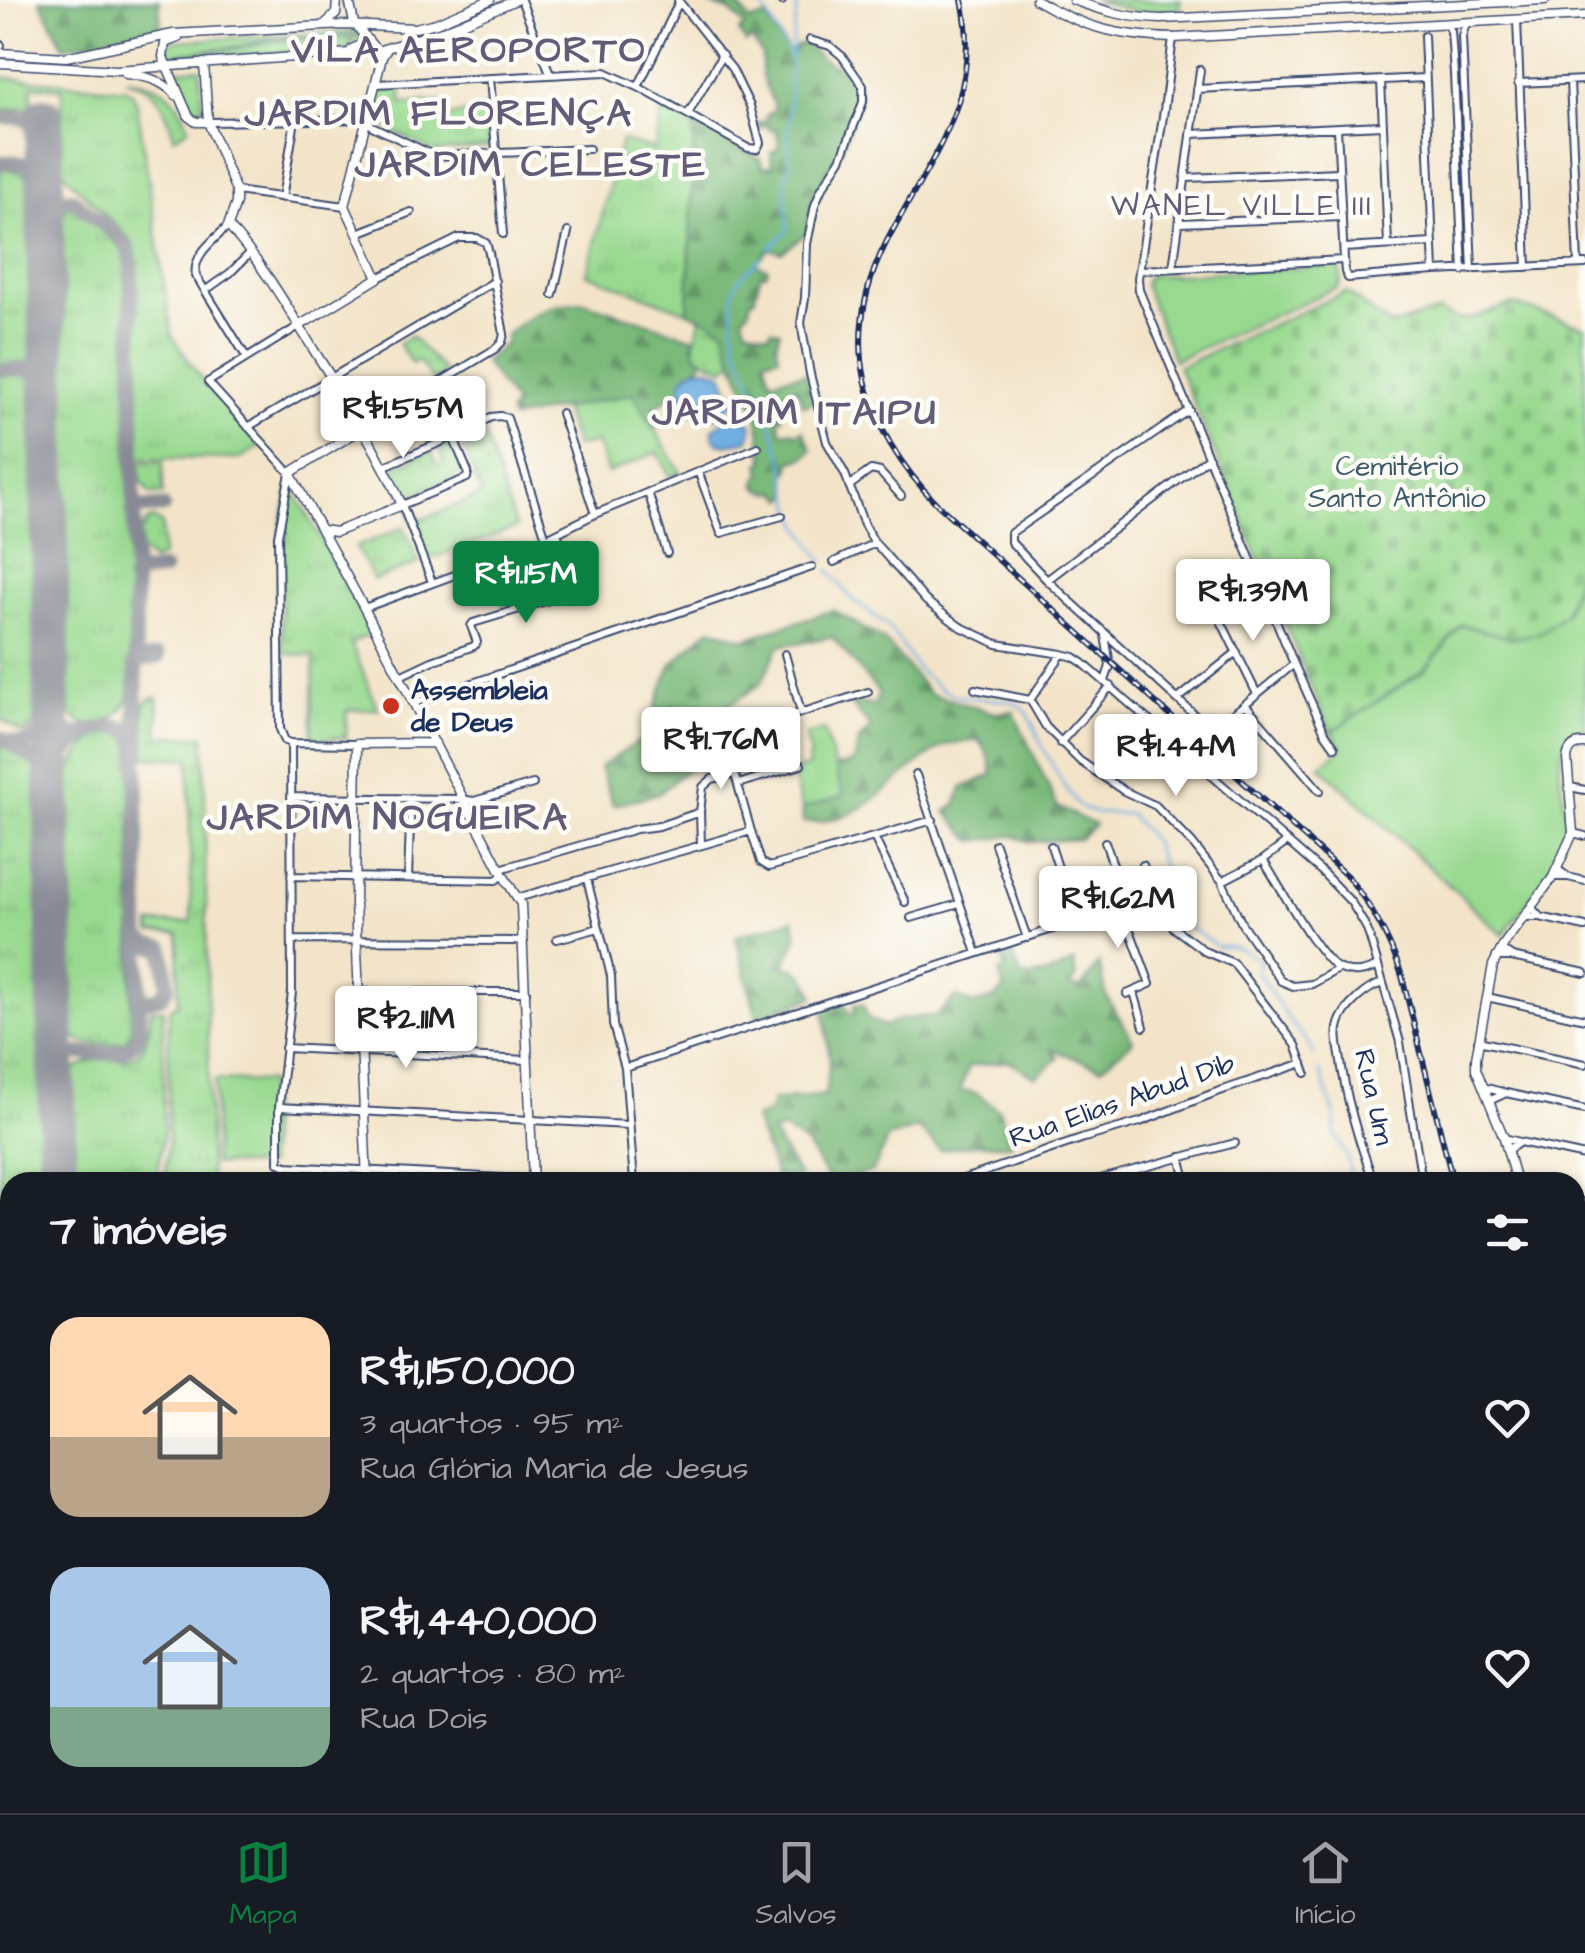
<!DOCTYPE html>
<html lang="pt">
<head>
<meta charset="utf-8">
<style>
	body { margin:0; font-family:"Architects Daughter",sans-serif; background:#20242c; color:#f1f3f6; height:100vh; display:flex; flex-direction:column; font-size:38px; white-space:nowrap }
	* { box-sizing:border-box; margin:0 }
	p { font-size:32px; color:#9ea1a6 }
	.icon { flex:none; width:55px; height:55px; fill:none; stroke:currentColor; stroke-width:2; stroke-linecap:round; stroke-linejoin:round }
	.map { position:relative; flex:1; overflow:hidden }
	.details { position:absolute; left:0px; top:1172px; width:1585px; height:642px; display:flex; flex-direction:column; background:#171b24; border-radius:30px 30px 0 0; box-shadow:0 2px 8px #0004 }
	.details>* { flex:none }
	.price { position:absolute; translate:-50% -85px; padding:0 22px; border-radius:10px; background:#fff; color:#222; font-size:32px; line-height:65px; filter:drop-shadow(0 2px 5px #0008) }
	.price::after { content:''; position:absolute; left:50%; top:60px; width:30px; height:22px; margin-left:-15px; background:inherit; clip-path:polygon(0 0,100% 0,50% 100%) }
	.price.active { background:#0b8043; color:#fff }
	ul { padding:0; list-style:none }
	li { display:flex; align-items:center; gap:30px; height:250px; padding:0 50px }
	li span { display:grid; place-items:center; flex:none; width:280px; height:200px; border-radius:30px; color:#555 }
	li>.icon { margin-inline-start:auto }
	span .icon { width:120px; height:120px; fill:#fffc; stroke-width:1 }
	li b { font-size:42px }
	h2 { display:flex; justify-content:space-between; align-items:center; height:120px; padding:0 50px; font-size:42px }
	.dock { display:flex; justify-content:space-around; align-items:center; height:140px; border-top:2px solid #363941; background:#171b24; font-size:28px; color:#9ea1a6 }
	.dock a { display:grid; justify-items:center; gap:5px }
	.dock .active { color:#0b8043 }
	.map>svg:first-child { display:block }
	.grass { fill:url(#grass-tufts); stroke:#5a8476; stroke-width:2.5 }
	.forest { fill:url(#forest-firs); stroke:#4a746c; stroke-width:2.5 }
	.wetland { fill:url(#wetland-marsh); stroke:#5a8476; stroke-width:2.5 }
	.cemetery { fill:url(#cemetery-stones); stroke:#5a8476; stroke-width:2.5 }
	.green { fill:#98d98f; stroke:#5a8476; stroke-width:2.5 }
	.water { fill:#6fafe3; stroke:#456fa0; stroke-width:2.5 }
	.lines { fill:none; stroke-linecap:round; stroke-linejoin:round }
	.stream { stroke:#6fafe3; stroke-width:2.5 }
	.taxiway { stroke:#878a94; stroke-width:15 }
	.runway { stroke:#878a94; stroke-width:38 }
	.street-casing { stroke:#3b4a6e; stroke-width:10 }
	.secondary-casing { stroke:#3b4a6e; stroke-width:11 }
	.primary-casing { stroke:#3b4a6e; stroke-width:12 }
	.street { stroke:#fff; stroke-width:6 }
	.secondary { stroke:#fff; stroke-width:8 }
	.primary { stroke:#fff; stroke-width:9 }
	.rail-casing { stroke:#1b2f5e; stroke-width:6 }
	.rail { stroke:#fdfcf7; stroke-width:2.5; stroke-dasharray:8; stroke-linecap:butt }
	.street-bridge-casing { stroke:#3b4a6e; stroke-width:10; stroke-linecap:butt }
	.street-bridge { stroke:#fff; stroke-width:6 }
	.poi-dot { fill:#c8321e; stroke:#fdfcf7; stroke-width:4 }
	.labels { text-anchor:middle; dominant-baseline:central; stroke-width:9; stroke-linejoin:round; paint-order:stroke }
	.park-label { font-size:28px; fill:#3a5a6a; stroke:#fdfcf7 }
	.poi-label { font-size:28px; font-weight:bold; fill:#1b2f5e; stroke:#fdfcf7; text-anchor:start }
	.street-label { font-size:28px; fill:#1b2f5e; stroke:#fdfcf7 }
	.neighbourhood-label { font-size:30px; letter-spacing:2.5px; fill:#635b77; stroke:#fdfcf7 }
	.district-label { font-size:38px; font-weight:bold; letter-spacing:2.5px; fill:#635b77; stroke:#fdfcf7 }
</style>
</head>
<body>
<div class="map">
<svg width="1585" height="1813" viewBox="0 0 1585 1813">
	<defs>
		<pattern id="grass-tufts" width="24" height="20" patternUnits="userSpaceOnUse" patternTransform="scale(2.5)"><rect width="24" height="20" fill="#98d98f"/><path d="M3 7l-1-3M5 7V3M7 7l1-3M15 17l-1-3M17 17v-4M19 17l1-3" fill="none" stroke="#82bb7e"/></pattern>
		<pattern id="forest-firs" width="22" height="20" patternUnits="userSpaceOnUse" patternTransform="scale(2.5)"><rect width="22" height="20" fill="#7ab97a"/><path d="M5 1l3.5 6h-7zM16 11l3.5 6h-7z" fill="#639767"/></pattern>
		<pattern id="wetland-marsh" width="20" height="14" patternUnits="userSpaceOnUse" patternTransform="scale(2.5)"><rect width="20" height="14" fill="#98d98f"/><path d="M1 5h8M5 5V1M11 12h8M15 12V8" fill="none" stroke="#82bb7e"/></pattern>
		<pattern id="cemetery-stones" width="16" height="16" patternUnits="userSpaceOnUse" patternTransform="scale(2.5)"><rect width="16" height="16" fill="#98d98f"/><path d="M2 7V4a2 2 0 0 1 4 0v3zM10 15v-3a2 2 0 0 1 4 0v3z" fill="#82bb7e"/></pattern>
	</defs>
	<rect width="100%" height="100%" fill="#fdfcf7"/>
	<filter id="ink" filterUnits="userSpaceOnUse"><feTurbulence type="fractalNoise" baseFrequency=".01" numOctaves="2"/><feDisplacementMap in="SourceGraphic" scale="20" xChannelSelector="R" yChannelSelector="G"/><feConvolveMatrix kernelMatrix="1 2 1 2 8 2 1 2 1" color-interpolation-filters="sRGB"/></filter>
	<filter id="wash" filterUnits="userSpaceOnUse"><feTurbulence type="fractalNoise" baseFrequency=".0048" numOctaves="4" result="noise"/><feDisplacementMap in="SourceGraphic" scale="40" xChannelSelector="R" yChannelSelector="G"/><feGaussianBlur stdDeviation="2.25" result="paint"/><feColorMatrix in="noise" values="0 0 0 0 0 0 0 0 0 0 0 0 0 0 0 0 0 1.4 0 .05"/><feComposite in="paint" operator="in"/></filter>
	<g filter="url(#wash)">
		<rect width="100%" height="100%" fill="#f3e4c9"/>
		<path class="grass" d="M1092 0H1181L1179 8 1175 11 1138 12Z
			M0 77 126 89 133 94 137 103 172 336 202 380 260 446 240 459 140 458 137 259 135 248 128 237 69 179 62 168V88L32 86 31 108 0 110Z
			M401 88 402 104 440 102 447 118 488 107 489 147 434 152 375 122C373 113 374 92 385 89 390 87 396 88 401 88Z
			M663 106 694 124 688 312 587 274 621 140 655 150Z
			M0 169C19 169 32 175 36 194L43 711 40 719 26 732H20L0 718Z
			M75 205 120 247 125 260 130 692C128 713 98 733 78 721 75 719 69 711 67 708L60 215 63 209Z
			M411 336 445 372 432 380 418 360 412 364 398 343Z
			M481 425 516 528 427 560 409 511 413 506 420 520 482 495 461 441Z
			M445 445 454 448 462 469 459 475 408 497 402 495 393 473 395 467 432 451 437 465 444 463 439 448Z
			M140 462H163V494H150L144 484 141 483Z
			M293 488 372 634 351 643 378 709 347 710 346 738 312 739 314 656 282 653 281 537 282 519 290 489Z
			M153 519 162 524V557L152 561 141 551 140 530 144 529 146 522Z
			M404 527 419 563 374 580 356 547Z
			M508 561 530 604 506 611 485 569Z
			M151 698H158L159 736H204L210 1182H164L168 1145 169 1012 170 1008 178 1004 179 934 151 933V924L191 922 189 759 145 757 144 705Z
			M114 729C123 730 128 733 131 741V1032L125 1042C107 1043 85 1049 72 1035L67 785C70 760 90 736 114 729Z
			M0 746C21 748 40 761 43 783L48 1182H10V1303L0 1294Z
			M163 1009 164 1130 156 1182H73L72 1072C113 1039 145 1091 151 1010Z
			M0 1338H10V1444L0 1406Z"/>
		<path class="forest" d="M40 0H159L161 26 64 47Z
			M696 0H734L750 21 766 17 791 55 797 46 806 43 811 50 824 60 848 72 858 86 860 97 839 157 826 172 813 200 806 234 782 252 769 249 756 264 768 269 766 274 761 273 754 299H751L749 310 743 316 746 327 769 334 771 329 780 331 776 343 779 356 765 359 771 380 806 373 814 402 803 405 797 388 785 393 790 407 779 410 783 417 778 420 782 432 792 430 796 434 803 430 812 450 805 457 791 462 789 471 786 475 790 494 785 499 777 491 770 493 757 487V479L762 473 760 464 765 461C760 445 762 428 756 413 746 384 729 359 724 329L688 312 694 124 760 159 763 167H772L771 152 780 148 776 129 770 130 768 125 759 128 757 124 767 120 766 116 775 109 762 76V55L752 39 746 43 739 32 745 25 729 11Z
			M584 302 695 338 693 344 703 360 701 365 689 372 681 382 682 389 680 392 655 406 657 413 670 421 653 427 633 394 511 419 509 413 515 405 484 362 506 343 505 337 508 333C536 310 548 304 584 302Z
			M833 610 885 641 930 694 995 713 1013 711 1058 807 1095 825 1079 839 1031 842 1013 836 973 841 946 812 957 803 962 788 992 775C991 761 988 751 979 740 967 742 951 742 940 748 891 777 866 826 803 822L799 778 854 762 859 740 871 727 850 703 875 705 879 693 832 637 779 646 761 684 708 719 692 764 660 793 613 805 600 767 644 738 671 665 710 628 745 639Z
			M794 919 797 938 784 966C801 967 810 981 814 997L757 1018 736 936Z
			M1012 953 1022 978 1048 974 1074 962 1076 978 1070 986 1081 988 1099 963 1107 997 1133 1041 1101 1068 1052 1049 1058 1058 1036 1077 1009 1061 969 1066 960 1090 976 1093 999 1110 1011 1144H975L940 1150 918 1128 888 1138 873 1171 836 1182H830L807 1145 784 1129 772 1133 799 1176 778 1182 754 1118 769 1113 772 1101 825 1095 830 1060 824 1011 832 1004 844 1003 850 1014H854L855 1004H863L868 1019 885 1026 898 1020 937 1015 956 997 973 1005 995 998 1004 990 999 972 1005 969 1002 958Z
			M946 1805H1130L1132 1813H953Z"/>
		<path class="wetland" d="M702 317 724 329 733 361 724 368C688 353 690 354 702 317Z"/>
		<path class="cemetery" d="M1346 292 1391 326 1438 311 1456 319H1470L1512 304 1585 327V560L1580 569 1565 615 1538 634 1510 638 1461 625 1425 669 1331 732C1277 611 1232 488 1178 367Z"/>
		<path class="green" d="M354 31 359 34 319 38H273L241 46 167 55V45L174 41Z
			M361 37V42L351 48 174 60 168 57 241 48 273 41 349 38 351 44V38Z
			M200 68 203 115 194 114 174 70Z
			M125 79C160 83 177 93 189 128L174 137C164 104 159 88 125 79Z
			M1334 266 1340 269 1341 280 1338 287 1174 360 1144 284 1148 276Z
			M633 394 681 473 670 477 658 452 608 473 596 442 576 447 563 409Z
			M1585 560V739L1571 737C1546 762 1572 805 1564 835 1555 873 1525 904 1503 935L1320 766 1342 748 1331 732 1425 670 1461 625 1510 638 1538 634 1565 614 1580 569Z
			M824 730 843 796 802 809 791 771 809 767 808 758 811 756 805 735Z
			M215 1080 269 1082 268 1166 214 1164Z"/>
		<path class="water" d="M696 368H709L723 373 735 402 715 418 683 412 679 395 682 394 681 382 689 372Z
			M737 410 745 416 753 427 749 440 728 445 718 443 713 437V429Z"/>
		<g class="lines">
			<path class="stream" d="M759 0 790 55
				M769 249 788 230 785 183 790 163 788 136 791 57 798 0
				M761 258C753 266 743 273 737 282 729 295 734 334 737 348L773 429 783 461 793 507 801 527 823 561
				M829 570 850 597 889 627 919 671 941 689 956 696 1011 701 1022 707 1029 716 1043 748 1063 784 1079 806 1095 813 1129 814 1151 838 1186 925 1218 947 1230 946 1241 949 1261 961 1257 971 1288 1019 1309 1044 1314 1054
				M1320 1071 1336 1119 1335 1134 1347 1156 1352 1182
				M0 1780 10 1779
				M999 1813V1805
				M1483 1813 1484 1805"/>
			<path class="taxiway" d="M0 117C23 117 32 116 45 137
				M0 163C25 160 34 166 45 188
				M46 215C52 203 58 198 72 199L122 240 127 246 131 262 140 1032C132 1061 92 1052 68 1053L63 1055 57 1064
				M24 369C38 366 42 361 47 349
				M0 370C21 369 38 367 48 389
				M133 513 138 508 163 507
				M133 580 139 573 163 570
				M135 664 140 660 158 657
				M0 738C35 757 50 724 52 695 59 775 114 699 135 740
				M9 743 43 765 53 784C57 760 67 747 88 734
				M139 938 148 945 163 948 168 986 161 997 140 1002
				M0 1305 10 1315"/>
			<path class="runway" d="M44 116 58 1182"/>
		</g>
	</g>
	<g filter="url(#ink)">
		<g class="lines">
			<g class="street-casing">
				<path id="street" d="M521 0 550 73
					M782 0V1
					M1517 20 1527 267
					M1466 23 1462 36 1472 270
					M1446 24 1451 31 1454 74 1463 271
					M1424 36 1434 271
					M1173 38 1164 110 1138 278 1139 290 1294 664 1325 733 1335 747
					M810 40 830 46 842 56 863 86V102L841 159 821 190 815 205 807 244 805 298 801 323 810 374 827 442 845 474 864 525 875 543 926 601 959 626 997 644 1062 654 1074 657 1083 663 1321 871 1351 902 1366 927 1370 938 1400 1042 1422 1182
					M0 47 1 45
					M490 78 503 234
					M1381 80 1388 245
					M1570 81 1578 264
					M1518 83 1585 80
					M376 84 605 72 638 87 748 148 757 149 760 143 750 106 732 69 678 0
					M638 87 679 2
					M1197 89 1425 78
					M688 114 722 55
					M208 122 368 119 372 126 435 156 589 149
					M1337 128 1344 260 1345 272 1348 278 1434 271 1585 264
					M1191 134 1382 125
					M1186 178 1339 172
					M236 191 345 206
					M282 198 295 120
					M1179 223 1342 217
					M228 226C214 240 192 255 196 276L247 358
					M358 233 411 212
					M1344 248 1433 243
					M1173 268 1200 70
					M1140 270 1344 260
					M206 290 230 273 250 253
					M553 295 568 232
					M1189 410 1011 533V542L1047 580 1212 731 1294 664
					M561 413 595 514
					M248 427 495 281
					M363 428 495 349 502 342 504 334 489 253 486 243 477 238H459L378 278
					M385 466 453 437 491 417 500 416 507 418 546 538
					M698 471 721 533 782 516
					M849 486 871 470 880 472 901 496
					M648 492 667 553
					M834 562 875 543
					M1047 580 1209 457
					M432 582 402 505 467 478 468 472 453 437
					M364 608 523 550 595 514 758 447
					M1216 611 1257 694
					M1105 635 1110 666 1105 681
					M785 654 801 712
					M400 676 432 661 474 646 477 642 471 626 473 623 569 594 574 589V581L557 533
					M975 689 1030 700 1046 727 1080 761 1124 791 1156 806 1192 843 1222 881 1242 924 1281 981 1293 986 1312 984 1338 969
					M1178 699 1237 652
					M1030 700 1062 654
					M414 703 812 567
					M1245 704 1320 791
					M291 743 292 992 279 1107V1163L287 1166 576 1182
					M291 743 285 741 280 729 278 536 290 473 208 382 299 326
					M291 743 357 744
					M1060 743 1111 686
					M916 775 977 953
					M1101 775 1150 721
					M738 784 801 765
					M1570 787 1585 790
					M291 797 460 799 474 801 533 784
					M751 831 726 743 729 735 868 692
					M1573 833 1585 836
					M874 837 905 902
					M1105 842 1127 905
					M995 844 1027 938
					M701 845 700 812 703 787 712 779 734 774
					M1051 846 1076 922
					M1263 860C1277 881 1320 962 1340 969 1354 975 1365 972 1378 966
					M1143 865 1154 896 1161 902 1174 928 1206 952 1233 963 1296 1045 1306 1073
					M500 869 636 829 659 826 700 812
					M291 876 496 880 503 875
					M1553 877H1568L1557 869
					M1568 877 1585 881
					M408 878 411 798
					M587 879 611 976 613 1025 625 1068 634 1182
					M1222 881 1263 860 1287 842
					M517 898 751 831 761 862 769 867 933 820
					M1121 906 1150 984 1127 994
					M1524 917H1540L1531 907
					M1540 917 1585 927
					M911 918 959 904
					M557 939 599 928
					M292 940 524 941
					M1496 957H1512L1501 949
					M1512 957 1585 973
					M359 992H526
					M1134 992 1144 1027
					M1487 997 1585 1019
					M1478 1041 1585 1064
					M285 1048 528 1060
					M625 1068 1154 896
					M1483 1087 1506 1093 1489 1101
					M1506 1093 1585 1110
					M279 1107 629 1125
					M1504 1138 1520 1142 1508 1150
					M1520 1142 1585 1156
					M1180 1157 1187 1182
					M955 1182 1084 1138 1140 1122 1214 1093 1303 1063
					M1089 1182 1235 1143
					M1374 1182C1358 1140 1346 1100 1340 1055 1338 1044 1336 1034 1339 1024 1344 1007 1367 987 1383 983
					M1575 1200 1585 1203
					M1575 1247 1585 1249
					M1575 1292 1585 1294
					M1575 1338 1585 1340
					M1575 1386 1585 1388
					M1576 1398 1585 1392
					M0 1524 10 1520
					M1575 1674 1585 1700
					M1575 1773 1584 1813
					M0 1774 10 1769
					M298 1805V1813
					M344 1805 357 1813
					M496 1805 572 1809 735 1812
					M941 1805 948 1813
					M1265 1805 1266 1813
					M40 1813H61
					M798 1813 802 1805
					M1348 1813 1350 1805
					M1409 1813 1411 1805"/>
			</g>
			<g class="secondary-casing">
				<path id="secondary" d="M349 0 354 23 377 51
					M1036 0C1084 28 1117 36 1173 38L1585 16
					M1073 0C1103 11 1129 18 1161 19L1545 0
					M324 25 336 14 337 0
					M178 38 165 43 163 57 189 117 196 122H208
					M352 49 361 45 365 36
					M0 53 66 57 173 34 345 25 415 28 436 23 490 0
					M0 63 117 70 377 51 445 30 516 0
					M204 63 208 122 236 191V203L228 226C263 264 288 308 315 352 347 402 378 451 402 505L336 532 322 530
					M126 74C146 76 162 80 176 95
					M299 326 378 278 345 206 382 57 387 49
					M363 428 290 473 364 608 503 875 521 904 533 1182
					M367 1182 355 904 357 744 435 743
					M1516 1182 1504 1138 1476 1069V1058L1493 965 1504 944 1553 877 1573 833 1567 758C1569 748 1574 743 1585 744
					M1575 1394 1585 1434
					M219 1805 220 1813
					M251 1805 263 1813
					M393 1805V1813
					M454 1805 455 1813"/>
			</g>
			<g class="primary-casing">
				<path id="primary" d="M0 1599 10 1623
					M0 1630 10 1653
					M64 1805 67 1813
					M104 1805 108 1813"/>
			</g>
			<use href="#street" class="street"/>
			<use href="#secondary" class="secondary"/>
			<use href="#primary" class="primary"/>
			<g class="rail-casing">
				<path id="rail" d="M962 0C984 99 929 160 887 241 836 340 864 430 938 505L1349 878C1373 909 1390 939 1402 976L1453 1182
					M1575 1688 1585 1729"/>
			</g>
			<use href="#rail" class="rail"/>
			<g class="street-bridge-casing">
				<path id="street-bridge" d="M1579 1737 1584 1731"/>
			</g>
			<use href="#street-bridge" class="street-bridge"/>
		</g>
	</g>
	<circle class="poi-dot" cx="391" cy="706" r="10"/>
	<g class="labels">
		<g class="park-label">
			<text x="1397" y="466">Cemitério<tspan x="1397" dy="32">Santo Antônio</tspan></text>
		</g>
		<g class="poi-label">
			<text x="411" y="690">Assembleia<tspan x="411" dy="32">de Deus</tspan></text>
		</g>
		<g class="street-label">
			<text transform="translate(1374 1097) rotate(77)">Rua Um</text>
			<text transform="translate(1122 1101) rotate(-19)">Rua Elias Abud Dib</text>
		</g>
		<g class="neighbourhood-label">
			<text x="1242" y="206">WANEL VILLE III</text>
		</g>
		<g class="district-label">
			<text x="469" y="51">VILA AEROPORTO</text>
			<text x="439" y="114">JARDIM FLORENÇA</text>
			<text x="531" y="165">JARDIM CELESTE</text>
			<text x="795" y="413">JARDIM ITAIPU</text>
			<text x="388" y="818">JARDIM NOGUEIRA</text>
		</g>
	</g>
</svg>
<b class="price" style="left:403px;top:461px">R$1.55M</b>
<b class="price active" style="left:526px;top:626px">R$1.15M</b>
<b class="price" style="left:1253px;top:644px">R$1.39M</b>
<b class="price" style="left:721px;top:792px">R$1.76M</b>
<b class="price" style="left:1176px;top:799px">R$1.44M</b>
<b class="price" style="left:1118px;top:951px">R$1.62M</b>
<b class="price" style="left:406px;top:1071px">R$2.11M</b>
<section class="details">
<h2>7 imóveis<svg class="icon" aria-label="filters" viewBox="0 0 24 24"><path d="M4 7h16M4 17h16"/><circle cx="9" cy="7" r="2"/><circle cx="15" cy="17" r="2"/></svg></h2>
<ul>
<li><span style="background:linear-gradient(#ffd9b3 60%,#b9a48a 0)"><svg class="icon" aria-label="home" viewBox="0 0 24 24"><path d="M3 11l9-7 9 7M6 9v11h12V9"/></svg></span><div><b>R$1,150,000</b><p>3 quartos · 95 m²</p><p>Rua Glória Maria de Jesus</p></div><svg class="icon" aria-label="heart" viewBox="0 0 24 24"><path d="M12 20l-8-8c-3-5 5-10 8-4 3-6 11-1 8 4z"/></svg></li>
<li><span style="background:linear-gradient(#a9c7e8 70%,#7fa58c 0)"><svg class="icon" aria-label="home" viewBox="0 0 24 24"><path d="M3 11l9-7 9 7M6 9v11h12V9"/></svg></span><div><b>R$1,440,000</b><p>2 quartos · 80 m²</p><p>Rua Dois</p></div><svg class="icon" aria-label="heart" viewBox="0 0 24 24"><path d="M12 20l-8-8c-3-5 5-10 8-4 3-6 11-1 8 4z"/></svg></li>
</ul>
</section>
</div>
<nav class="dock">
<a class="active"><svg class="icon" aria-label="map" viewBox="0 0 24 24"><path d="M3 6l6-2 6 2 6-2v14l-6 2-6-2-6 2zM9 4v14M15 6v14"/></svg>Mapa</a>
<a><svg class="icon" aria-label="saved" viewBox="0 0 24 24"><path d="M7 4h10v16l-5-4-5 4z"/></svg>Salvos</a>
<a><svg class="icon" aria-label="home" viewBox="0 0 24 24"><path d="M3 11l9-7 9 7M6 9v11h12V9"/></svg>Início</a>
</nav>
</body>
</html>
